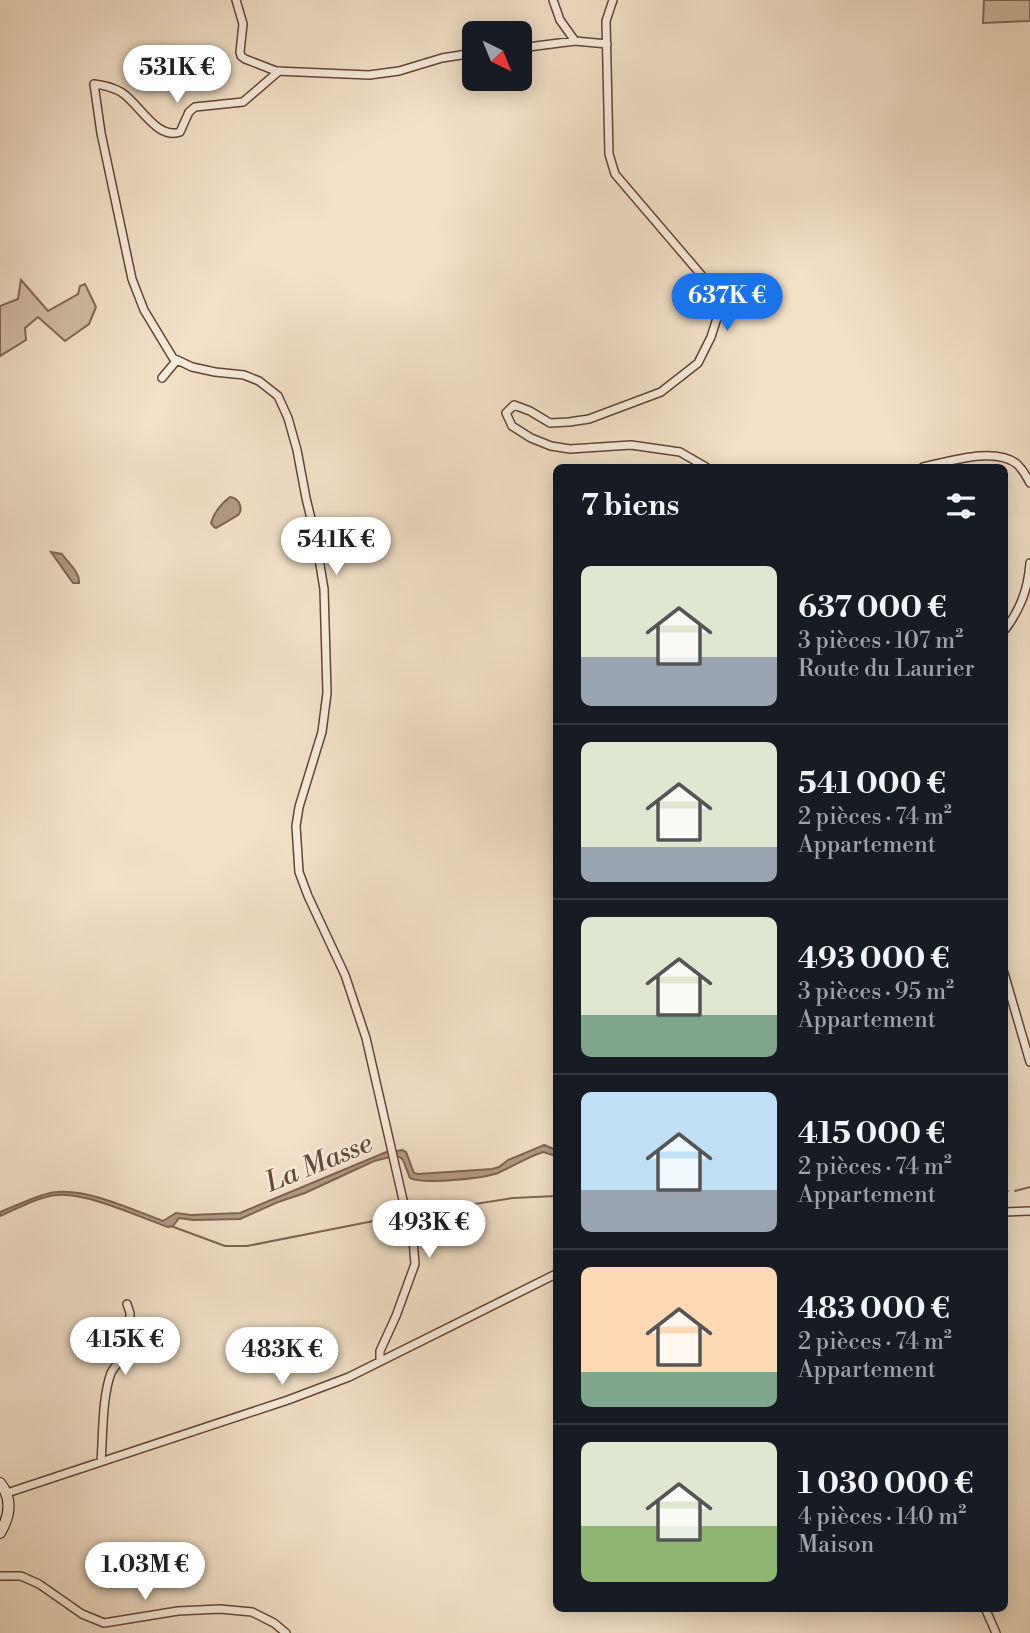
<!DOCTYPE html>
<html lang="fr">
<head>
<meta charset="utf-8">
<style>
	body { margin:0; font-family:"Libre Bodoni",serif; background:#242831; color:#f1f3f6; height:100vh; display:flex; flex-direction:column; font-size:26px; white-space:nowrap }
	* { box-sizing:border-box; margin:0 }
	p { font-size:23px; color:#9ea1a6 }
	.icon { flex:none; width:38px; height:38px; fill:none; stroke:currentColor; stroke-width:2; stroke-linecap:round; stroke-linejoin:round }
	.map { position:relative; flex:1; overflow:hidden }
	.panel { position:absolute; left:553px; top:464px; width:455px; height:1148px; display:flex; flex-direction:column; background:#171b24; border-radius:10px; box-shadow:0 4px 18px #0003 }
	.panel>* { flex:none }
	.needle { width:46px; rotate:137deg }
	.buttons { position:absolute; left:462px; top:21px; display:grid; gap:14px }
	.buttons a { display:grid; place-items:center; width:70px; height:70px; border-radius:10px; background:#171b24; box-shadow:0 4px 18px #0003; font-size:35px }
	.price { position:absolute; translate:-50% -60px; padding:0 16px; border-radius:24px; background:#fff; color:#222; font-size:23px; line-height:46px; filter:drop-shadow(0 2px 4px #0008) }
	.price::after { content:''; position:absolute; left:50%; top:42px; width:21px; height:16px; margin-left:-10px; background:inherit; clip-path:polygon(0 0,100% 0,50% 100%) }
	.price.active { background:#1a73e8; color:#fff }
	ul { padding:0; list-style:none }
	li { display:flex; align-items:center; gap:21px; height:175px; padding:0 28px }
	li+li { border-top:2px solid #363941 }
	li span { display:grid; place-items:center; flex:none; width:196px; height:140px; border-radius:10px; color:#555 }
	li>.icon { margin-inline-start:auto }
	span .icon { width:84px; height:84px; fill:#fffc; stroke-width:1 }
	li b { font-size:30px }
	h2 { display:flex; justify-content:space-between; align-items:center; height:84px; padding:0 28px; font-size:30px }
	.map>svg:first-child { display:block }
	.green { fill:#d2bda6; stroke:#826756; stroke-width:2 }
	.water { fill:#b19a85; stroke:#7f6352; stroke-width:2 }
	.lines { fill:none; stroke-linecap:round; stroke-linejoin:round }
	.stream { stroke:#7f6352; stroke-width:2 }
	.minor-casing { stroke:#634536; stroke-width:10 }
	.secondary-casing { stroke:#331105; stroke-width:12 }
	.minor { stroke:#f7ebdb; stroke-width:7 }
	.secondary { stroke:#f7ebdb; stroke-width:10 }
	.labels { text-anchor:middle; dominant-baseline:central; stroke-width:5; stroke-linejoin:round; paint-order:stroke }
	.water-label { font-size:28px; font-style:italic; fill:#654838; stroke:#f7ebdb }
</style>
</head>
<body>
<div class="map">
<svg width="1030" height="1633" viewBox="0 0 1030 1633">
	<rect width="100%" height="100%" fill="#f2e0c7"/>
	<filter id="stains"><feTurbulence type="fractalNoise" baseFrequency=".00286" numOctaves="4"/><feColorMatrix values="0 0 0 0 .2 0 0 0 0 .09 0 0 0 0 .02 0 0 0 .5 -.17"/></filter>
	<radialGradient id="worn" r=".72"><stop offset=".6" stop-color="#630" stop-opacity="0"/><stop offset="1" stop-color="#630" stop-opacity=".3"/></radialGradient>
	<path class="green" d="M984 0H1030V21L983 23Z
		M21 280 48 311 78 294 80 286 85 284 96 307 89 324 65 341 38 317 25 328 26 340 0 356V306L18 299Z"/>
	<path class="water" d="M230 497C238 498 242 505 240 512L238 515 216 528 214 527 211 523C214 512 221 504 230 497Z
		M51 552 62 554C68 563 80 572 79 583H73Z
		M544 1145 556 1150V1156L543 1152C528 1157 513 1166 498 1173 485 1178 422 1185 410 1178L403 1160 400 1157H397L396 1151 402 1150 406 1152 414 1173 418 1174 492 1169 499 1167 508 1160Z
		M389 1151 390 1157 374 1161 305 1193 278 1202 240 1219 193 1220 179 1218 173 1226 168 1227C139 1217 86 1192 57 1195 40 1196 16 1209 0 1216V1212C17 1206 40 1193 57 1192 89 1189 133 1210 163 1221L176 1213 191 1215 240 1213Z"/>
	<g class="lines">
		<path class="stream" d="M1004 1191H1008
			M1015 1191 1030 1187
			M411 1214 513 1198 556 1196
			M171 1226 225 1246H247L404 1215"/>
		<g class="minor-casing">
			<path id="minor" d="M236 0 243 24 240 52 241 56 245 59 276 71 369 75 399 71 442 58 474 53
				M553 0 560 20 575 41
				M613 0 606 21 609 154 615 174 703 277 716 296 718 315 711 337 698 363 661 392 589 419 569 422 550 423 530 411 514 405 506 413 512 426 531 438 551 446 570 449 631 445 680 452 706 467
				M520 48 575 41 607 44
				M279 71 243 102 195 107 189 112 180 132C156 140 140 104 121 92 112 87 104 85 94 84L101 133 132 279 144 310 173 358 192 367 215 372 244 375 259 381 278 396 288 418 297 450 306 498 315 535 324 589 327 693 322 732 299 807 296 826 299 872 308 896 345 975 366 1038 403 1200 412 1228 415 1264 396 1316 380 1351V1361
				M162 378 177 360
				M923 467C948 462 995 446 1017 464 1022 469 1027 477 1030 483
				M1004 631C1020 610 1028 590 1030 563
				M1004 973 1030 1062
				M1004 1212 1030 1211
				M101 1462C103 1436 102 1397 111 1373 116 1363 126 1357 129 1345L130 1313 127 1304
				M7 1493 288 1400 349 1377 556 1274
				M0 1576H21L39 1584 82 1614 104 1623 178 1611 220 1609 252 1612 274 1623 286 1633
				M985 1608 996 1633"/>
		</g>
		<g class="secondary-casing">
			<path id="secondary" d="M0 1483C13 1499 10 1516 0 1533"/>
		</g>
		<use href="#minor" class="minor"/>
		<use href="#secondary" class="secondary"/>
	</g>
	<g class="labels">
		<g class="water-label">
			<text transform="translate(319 1163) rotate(-22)">La Masse</text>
		</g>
	</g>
	<rect width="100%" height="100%" filter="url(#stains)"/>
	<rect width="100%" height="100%" fill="url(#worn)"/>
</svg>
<div class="buttons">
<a><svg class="needle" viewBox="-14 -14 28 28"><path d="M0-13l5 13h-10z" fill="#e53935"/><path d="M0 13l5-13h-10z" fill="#9ea1a6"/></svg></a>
</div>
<b class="price" style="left:177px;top:105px">531K €</b>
<b class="price active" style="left:727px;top:333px">637K €</b>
<b class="price" style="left:336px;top:577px">541K €</b>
<b class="price" style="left:429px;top:1260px">493K €</b>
<b class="price" style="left:125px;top:1377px">415K €</b>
<b class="price" style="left:282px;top:1387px">483K €</b>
<b class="price" style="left:145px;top:1602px">1.03M €</b>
<section class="panel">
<h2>7 biens<svg class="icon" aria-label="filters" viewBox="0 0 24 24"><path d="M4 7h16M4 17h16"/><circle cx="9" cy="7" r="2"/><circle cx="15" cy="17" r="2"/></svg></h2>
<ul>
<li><span style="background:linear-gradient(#dfe7d0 65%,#9aa5b1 0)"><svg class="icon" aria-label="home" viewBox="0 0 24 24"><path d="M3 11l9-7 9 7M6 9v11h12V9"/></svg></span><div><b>637 000 €</b><p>3 pièces · 107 m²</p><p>Route du Laurier</p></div></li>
<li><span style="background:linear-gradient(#dfe7d0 75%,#9aa5b1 0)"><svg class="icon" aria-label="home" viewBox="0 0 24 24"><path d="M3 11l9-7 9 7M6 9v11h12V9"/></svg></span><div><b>541 000 €</b><p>2 pièces · 74 m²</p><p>Appartement</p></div></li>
<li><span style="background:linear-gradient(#dfe7d0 70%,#7fa58c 0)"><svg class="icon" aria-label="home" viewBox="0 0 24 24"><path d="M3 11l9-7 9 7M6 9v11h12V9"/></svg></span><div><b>493 000 €</b><p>3 pièces · 95 m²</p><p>Appartement</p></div></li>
<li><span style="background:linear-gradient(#bfe0f5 70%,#9aa5b1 0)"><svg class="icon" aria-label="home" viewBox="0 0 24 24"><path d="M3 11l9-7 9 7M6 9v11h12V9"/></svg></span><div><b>415 000 €</b><p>2 pièces · 74 m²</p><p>Appartement</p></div></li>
<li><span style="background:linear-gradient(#ffd9b3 75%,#7fa58c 0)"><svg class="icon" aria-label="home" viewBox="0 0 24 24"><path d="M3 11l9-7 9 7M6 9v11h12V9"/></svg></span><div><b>483 000 €</b><p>2 pièces · 74 m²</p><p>Appartement</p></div></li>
<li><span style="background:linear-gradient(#dfe7d0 60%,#8fb573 0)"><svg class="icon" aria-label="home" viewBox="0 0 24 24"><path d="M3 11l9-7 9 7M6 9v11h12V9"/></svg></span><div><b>1 030 000 €</b><p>4 pièces · 140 m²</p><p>Maison</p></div></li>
</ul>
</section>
</div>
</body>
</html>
